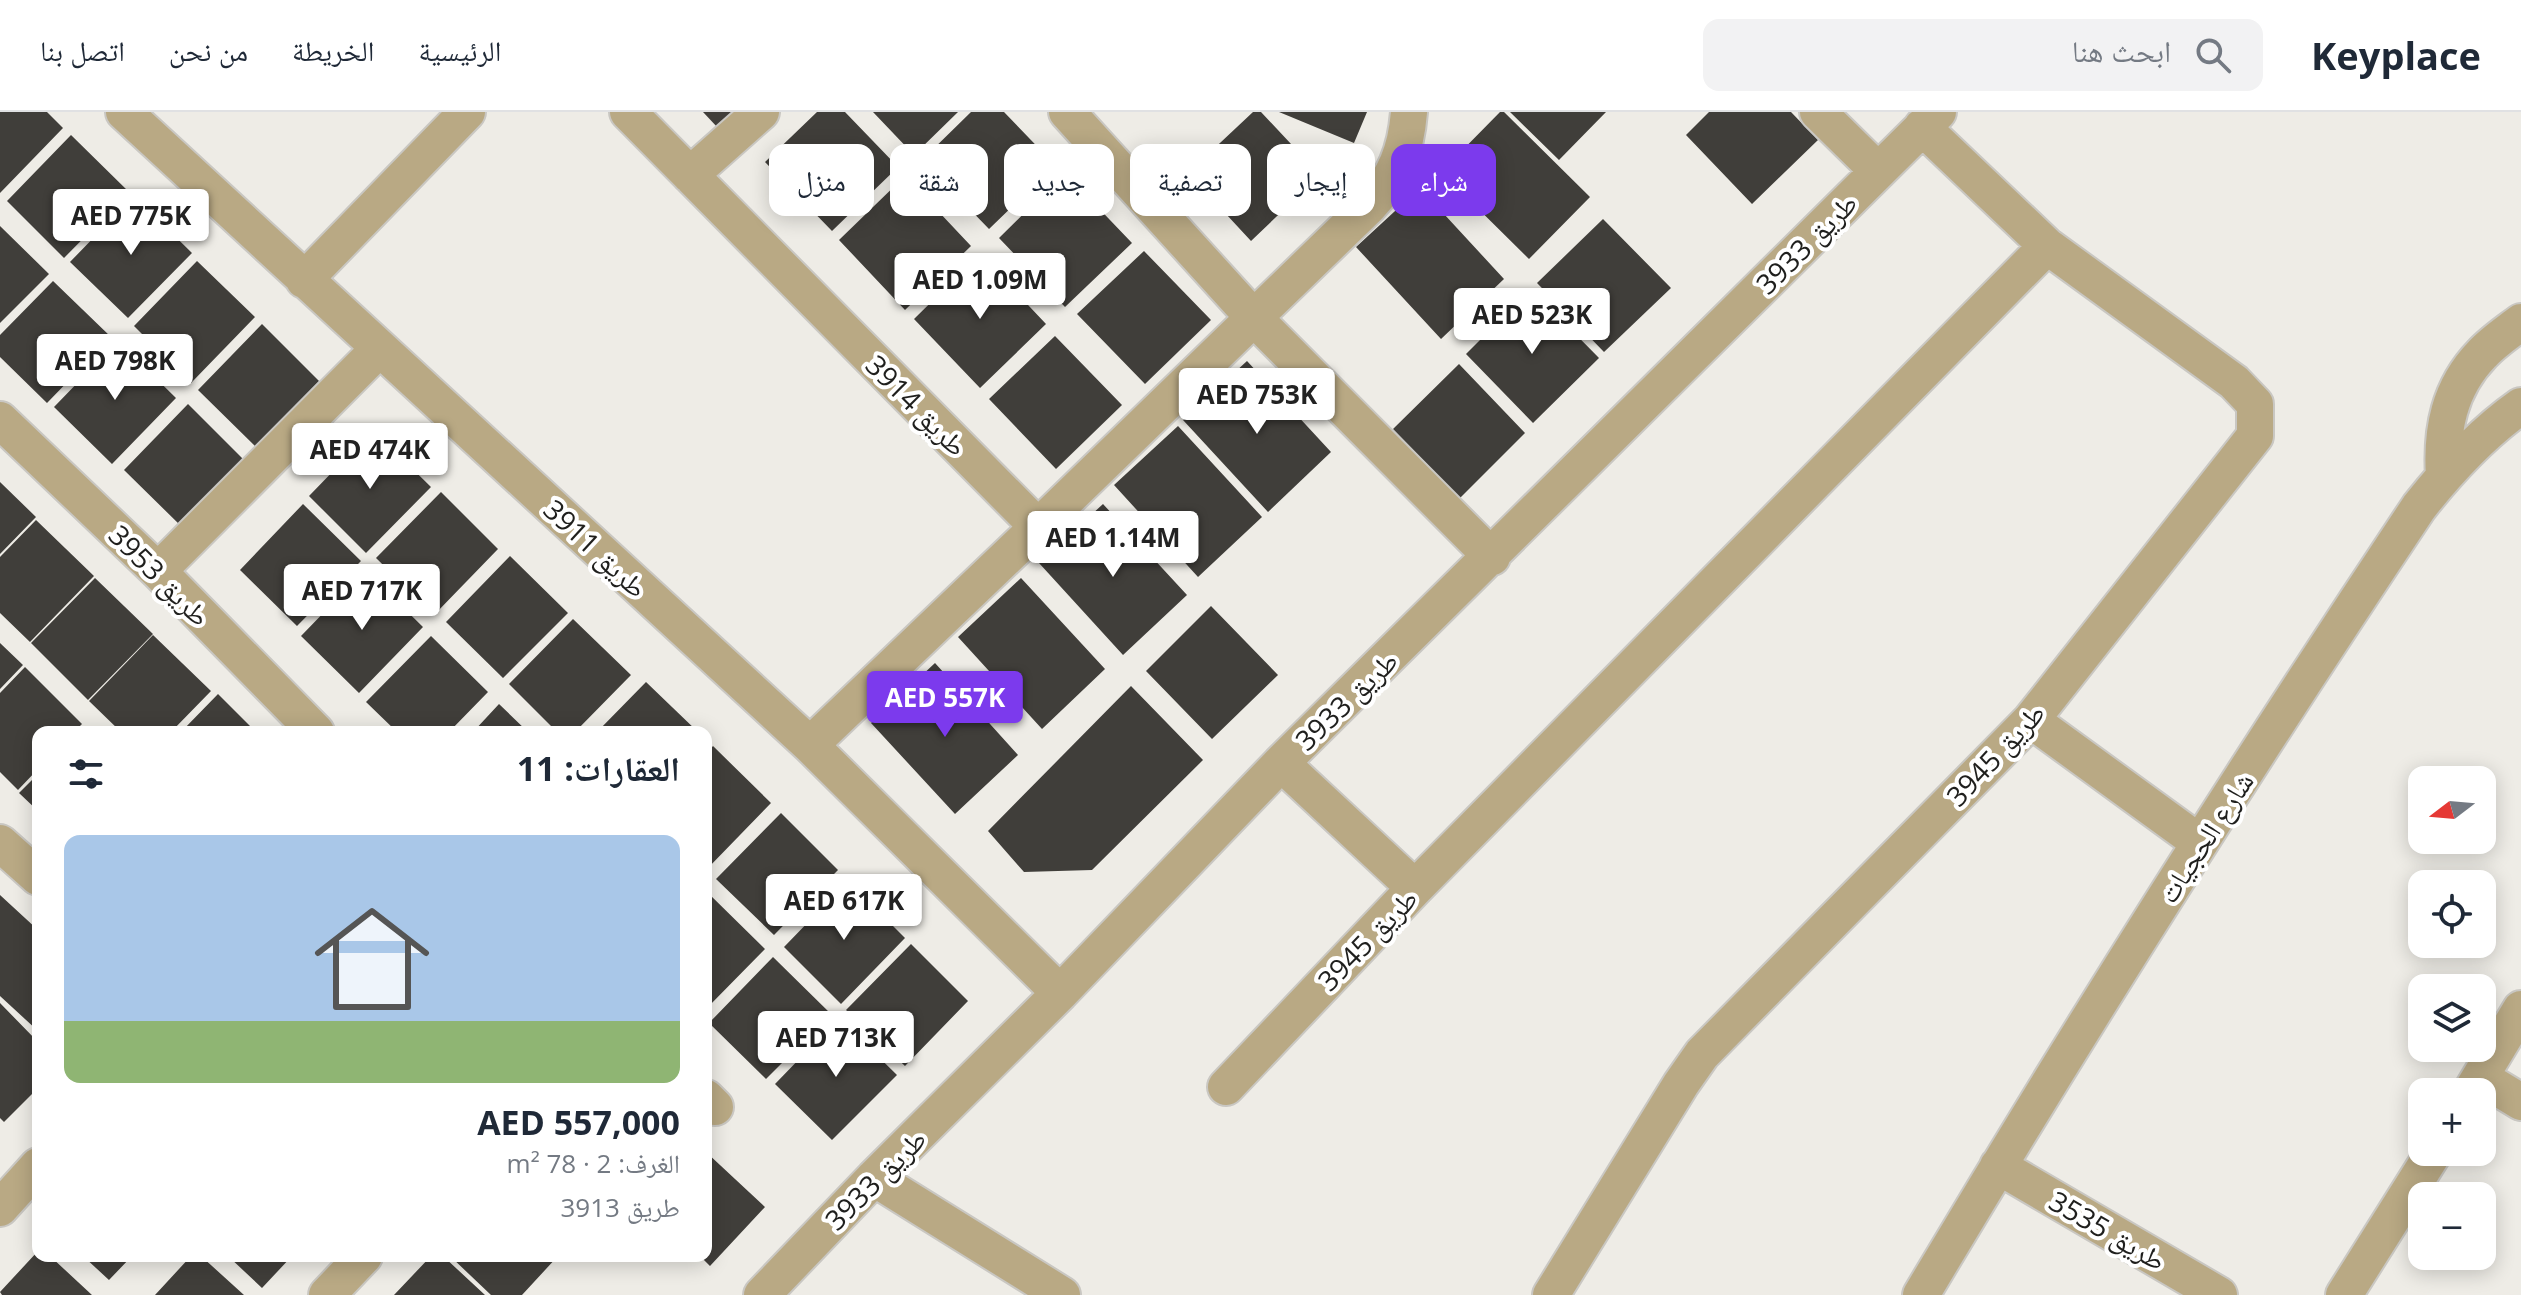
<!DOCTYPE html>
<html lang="ar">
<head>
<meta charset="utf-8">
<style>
	body { margin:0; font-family:"Open Sans","Noto Naskh Arabic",sans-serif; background:#f2f2f3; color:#1f2937; direction:rtl; height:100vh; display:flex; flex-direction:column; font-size:30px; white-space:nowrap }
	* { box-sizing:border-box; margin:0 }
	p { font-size:26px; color:#747a83 }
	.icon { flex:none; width:44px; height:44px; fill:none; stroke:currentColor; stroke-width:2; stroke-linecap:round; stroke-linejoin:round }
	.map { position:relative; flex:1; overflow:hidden; direction:ltr }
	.side { position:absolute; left:32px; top:614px; width:680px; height:536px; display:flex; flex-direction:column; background:#fff; border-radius:16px; box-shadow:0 4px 20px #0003; direction:rtl }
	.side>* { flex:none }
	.top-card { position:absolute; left:736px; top:32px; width:760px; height:72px; direction:rtl; display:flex; gap:16px }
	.needle { width:52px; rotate:254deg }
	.buttons { position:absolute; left:2408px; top:654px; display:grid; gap:16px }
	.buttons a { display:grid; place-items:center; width:88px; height:88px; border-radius:16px; background:#fff; box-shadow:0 4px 20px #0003; font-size:40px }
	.price { position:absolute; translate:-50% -68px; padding:0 18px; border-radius:8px; background:#fff; color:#222; font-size:26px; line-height:52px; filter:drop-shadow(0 2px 4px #0008) }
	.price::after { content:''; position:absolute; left:50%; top:48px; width:24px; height:18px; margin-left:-12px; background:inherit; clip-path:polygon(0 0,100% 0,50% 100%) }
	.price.on { background:#7c3aed; color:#fff }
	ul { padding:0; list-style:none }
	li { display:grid; align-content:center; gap:16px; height:424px; padding:0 32px }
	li+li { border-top:2px solid #e0e1e3 }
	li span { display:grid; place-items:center; height:248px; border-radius:16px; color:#555 }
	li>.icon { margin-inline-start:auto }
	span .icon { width:144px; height:144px; fill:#fffc; stroke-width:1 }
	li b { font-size:34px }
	h2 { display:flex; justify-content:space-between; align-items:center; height:96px; padding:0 32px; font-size:34px }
	.chip { padding:0 28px; border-radius:16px; background:#fff; box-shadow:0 4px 20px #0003; font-size:28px; line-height:72px }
	.chip.on { background:#7c3aed; color:#fff }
	header { display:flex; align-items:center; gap:48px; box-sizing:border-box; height:112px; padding:0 40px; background:#fff; border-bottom:2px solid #e0e1e3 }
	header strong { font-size:38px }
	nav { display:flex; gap:44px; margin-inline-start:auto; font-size:28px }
	.search { width:560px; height:72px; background:#f2f2f3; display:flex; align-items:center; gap:20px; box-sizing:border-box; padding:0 28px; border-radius:16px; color:#747a83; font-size:30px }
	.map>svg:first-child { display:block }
	.building { fill:#403e3a }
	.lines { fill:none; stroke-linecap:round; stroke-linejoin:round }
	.minor-casing { stroke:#c9c7c2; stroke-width:40 }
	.minor { stroke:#b9a984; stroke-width:36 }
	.labels { text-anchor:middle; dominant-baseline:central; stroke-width:8; stroke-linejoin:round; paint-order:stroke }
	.street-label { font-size:28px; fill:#1f1f1d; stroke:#fff }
</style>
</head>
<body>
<header>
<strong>Keyplace</strong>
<div class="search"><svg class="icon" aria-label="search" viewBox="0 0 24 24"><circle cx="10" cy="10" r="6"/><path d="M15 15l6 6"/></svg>ابحث هنا</div>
<nav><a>الرئيسية</a><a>الخريطة</a><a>من نحن</a><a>اتصل بنا</a></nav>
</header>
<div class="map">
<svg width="2521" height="1183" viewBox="0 0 2521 1183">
	<rect width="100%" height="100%" fill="#eeece6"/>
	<path class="building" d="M0 0H47L63 16 0 81Z
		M703 0H735L718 16Z
		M817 0H845L898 55 832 119 765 50Z
		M873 0H958L914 43Z
		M971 0H1004L1055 53 989 117 922 48Z
		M1253 0H1261L1320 63 1251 129 1188 61Z
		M1279 0H1367L1354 31Z
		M1500 0H1504L1590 85 1529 147 1441 60Z
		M1510 0H1606L1559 48Z
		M1709 0H1791L1818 28 1752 92 1686 23Z
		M71 23 129 80 64 146 7 89Z
		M1065 61 1132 131 1065 195 999 126Z
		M905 64 971 134 905 198 839 128Z
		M1420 76 1504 167 1441 227 1356 135Z
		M134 84 192 141 128 206 70 150Z
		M1603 107 1671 176 1604 240 1537 171Z
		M0 114 49 162 0 211Z
		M1144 139 1211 208 1145 272 1077 202Z
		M980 142 1046 212 980 276 914 207Z
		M197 149 255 205 191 271 134 214Z
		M53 169 111 225 47 291 0 245V223Z
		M1531 177 1599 246 1533 311 1466 242Z
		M262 212 319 269 255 334 198 278Z
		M1055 224 1122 293 1056 357 989 287Z
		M118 229 176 286 112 352 54 295Z
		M1247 249 1331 340 1268 400 1183 308Z
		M1459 252 1525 321 1460 386 1393 317Z
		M188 292 245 349 181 414 124 358Z
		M1178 314 1262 405 1198 465 1114 373Z
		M373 318 431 375 366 441 309 384Z
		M0 370 36 405 0 442Z
		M441 380 498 437 434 503 376 446Z
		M303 392 361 449 297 514 240 458Z
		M1103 392 1187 483 1123 543 1039 451Z
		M36 408 94 464 30 530 0 501V445Z
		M510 444 568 501 503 566 446 510Z
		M365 458 423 515 359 581 301 524Z
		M95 466 153 522 88 588 31 531Z
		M1021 466 1105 557 1042 617 958 525Z
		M1211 494 1278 563 1212 627 1146 559Z
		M573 507 631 563 575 620H557L509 572Z
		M153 523 211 579 171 620H121L89 589Z
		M431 524 488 580 449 620H397L366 590Z
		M0 531 23 553 0 577Z
		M935 551 1018 643 955 702 871 611Z
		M25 555 82 612 74 620H38V657L18 678 0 660V581Z
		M646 570 698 620H597Z
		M1131 574 1203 648 1092 758 1024 760 988 719Z
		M218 582 256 620H181Z
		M499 592 528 620H473Z
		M713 634 771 691 706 758V642Z
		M38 662V699L19 681Z
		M781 701 838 758 774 823 716 767Z
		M848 769 905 826 841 892 784 835Z
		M706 779 765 837 706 897Z
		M0 783 38 818V919L0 884Z
		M911 832 968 889 905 954 846 898Z
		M773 845 831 902 766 967 709 911Z
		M0 891 38 930V976L4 1010 0 1006Z
		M839 906 897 963 832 1028 775 972Z
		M706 1040 765 1095 710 1154 700 1144H706Z
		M38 1139V1144H50L92 1183H2L0 1180Z
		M83 1144H132L109 1168Z
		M191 1144H201L244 1183H155Z
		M228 1144H292L262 1176Z
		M431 1144H443L485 1183H394Z
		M450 1144H558L522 1183H491Z"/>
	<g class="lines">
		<g class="minor-casing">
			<path id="minor" d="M124 0 810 633 1060 881
				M628 0 1038 415
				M1067 0 1254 206 1492 445
				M1818 0 1878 59
				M690 63 761 0
				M304 168 467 0
				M0 308 158 459 316 620
				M2444 364C2441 318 2449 276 2482 242 2493 230 2508 220 2521 210
				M158 459 379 237
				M2031 608 2200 731
				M810 633 1038 415 1369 94C1395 66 1406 38 1409 0
				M1281 651 1415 776
				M0 731 38 765
				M2480 965 2521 990
				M1226 975 1415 776 2047 134
				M2471 980 2521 897
				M706 986 715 995
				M1998 1054 2219 1183
				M874 1066 1062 1183
				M0 1096 38 1054
				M327 1183 364 1144
				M762 1183 874 1066 1060 881 1281 651 1938 0
				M1551 1183 1681 972 1702 942 2031 608 2255 324V292L2234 270 2047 134 1922 15
				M1921 1183C2080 916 2247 653 2419 395 2449 357 2481 322 2521 294
				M2344 1183 2434 1040"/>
		</g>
		<use href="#minor" class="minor"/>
	</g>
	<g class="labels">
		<g class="street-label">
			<text transform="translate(1806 131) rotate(-45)">طريق 3933</text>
			<text transform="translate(917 293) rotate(45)">طريق 3914</text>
			<text transform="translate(596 436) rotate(43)">طريق 3911</text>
			<text transform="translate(160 463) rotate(45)">طريق 3953</text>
			<text transform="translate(1346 588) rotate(-44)">طريق 3933</text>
			<text transform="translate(1995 642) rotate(-47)">طريق 3945</text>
			<text transform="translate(2205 725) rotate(-57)">شارع الحجيات</text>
			<text transform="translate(1367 827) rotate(-46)">طريق 3945</text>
			<text transform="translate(875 1067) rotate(-45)">طريق 3933</text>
			<text transform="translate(2108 1118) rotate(30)">طريق 3535</text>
		</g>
	</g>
</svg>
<div class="buttons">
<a><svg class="needle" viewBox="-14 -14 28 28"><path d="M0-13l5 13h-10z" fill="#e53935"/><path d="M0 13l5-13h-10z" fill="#747a83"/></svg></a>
<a><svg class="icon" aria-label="locate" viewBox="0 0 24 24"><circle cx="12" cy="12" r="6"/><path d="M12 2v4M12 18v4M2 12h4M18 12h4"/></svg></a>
<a><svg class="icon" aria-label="layers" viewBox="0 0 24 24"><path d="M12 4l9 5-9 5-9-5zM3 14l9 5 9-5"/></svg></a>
<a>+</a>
<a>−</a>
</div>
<b class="price" style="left:131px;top:145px">AED 775K</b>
<b class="price" style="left:980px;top:209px">AED 1.09M</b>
<b class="price" style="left:1532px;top:244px">AED 523K</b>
<b class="price" style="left:115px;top:290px">AED 798K</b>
<b class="price" style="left:1257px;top:324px">AED 753K</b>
<b class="price" style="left:370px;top:379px">AED 474K</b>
<b class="price" style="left:1113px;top:467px">AED 1.14M</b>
<b class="price" style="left:362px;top:520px">AED 717K</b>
<b class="price on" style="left:945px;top:627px">AED 557K</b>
<b class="price" style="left:844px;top:830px">AED 617K</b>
<b class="price" style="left:836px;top:967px">AED 713K</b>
<div class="top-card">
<a class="chip on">شراء</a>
<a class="chip">إيجار</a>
<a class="chip">تصفية</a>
<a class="chip">جديد</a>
<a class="chip">شقة</a>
<a class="chip">منزل</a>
</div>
<section class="side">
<h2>العقارات: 11<svg class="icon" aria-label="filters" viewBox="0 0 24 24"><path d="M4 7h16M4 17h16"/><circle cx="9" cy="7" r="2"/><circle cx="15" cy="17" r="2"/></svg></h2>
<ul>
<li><span style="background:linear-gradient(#a9c7e8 75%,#8fb573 0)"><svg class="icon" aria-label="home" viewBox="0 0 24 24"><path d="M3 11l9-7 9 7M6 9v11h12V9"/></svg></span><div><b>AED 557,000</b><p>الغرف: 2 · 78 m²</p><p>طريق 3913</p></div></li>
</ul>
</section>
</div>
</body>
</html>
